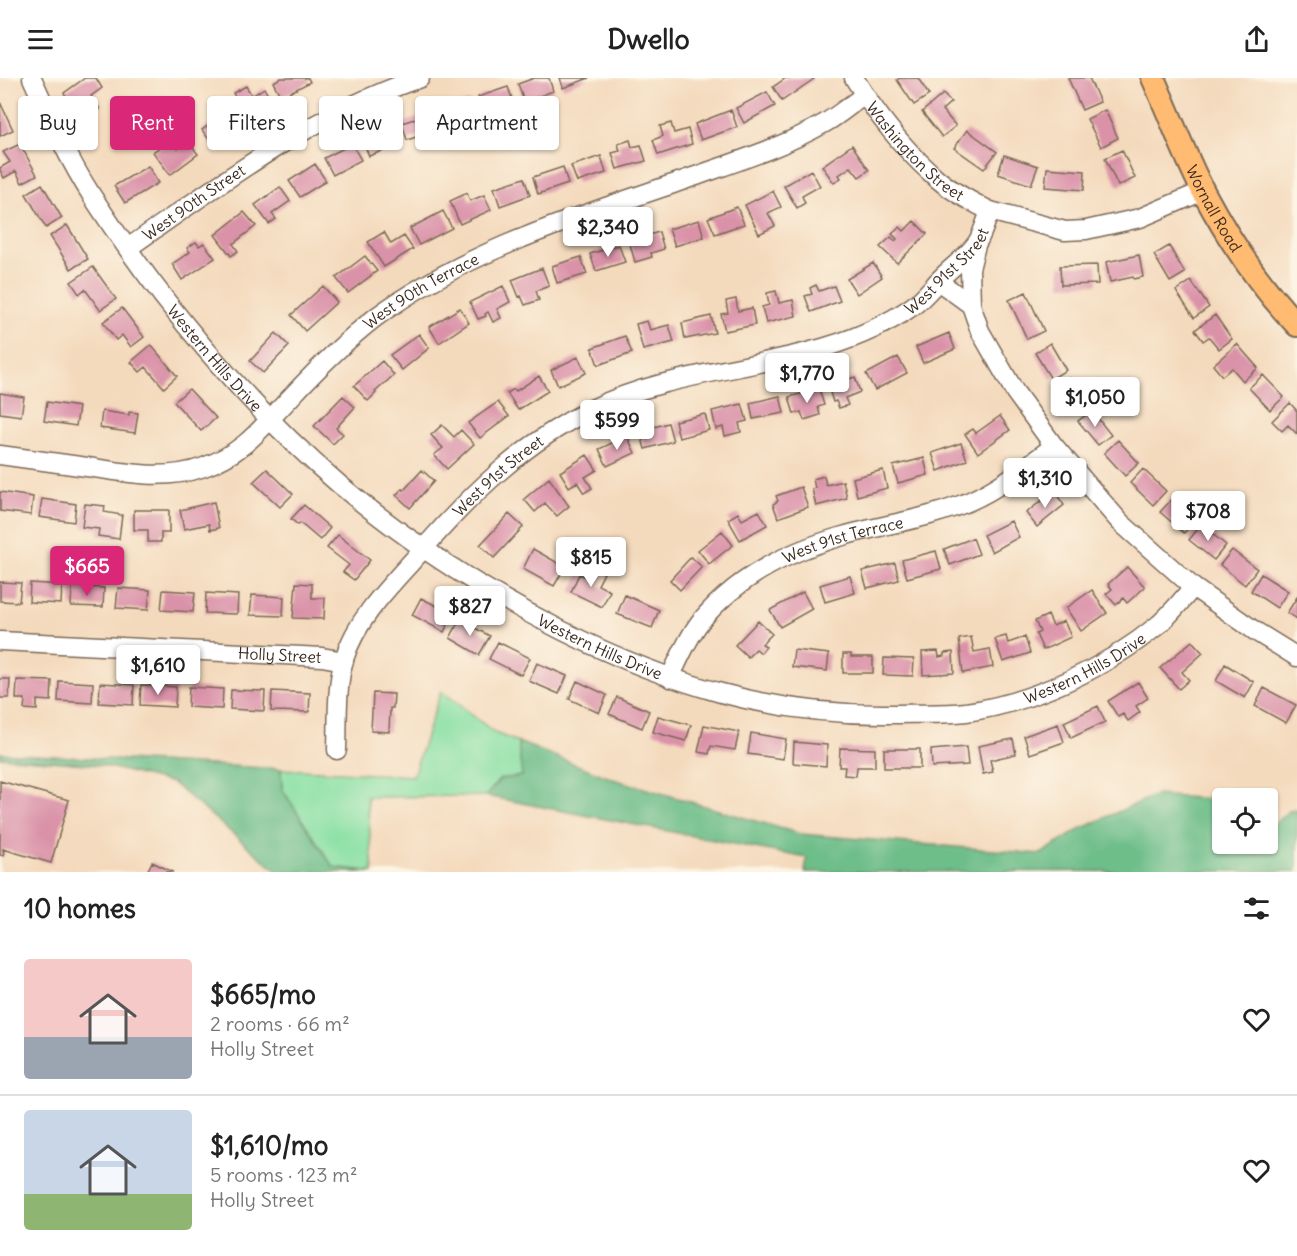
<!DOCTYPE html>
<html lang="en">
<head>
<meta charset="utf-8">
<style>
	body { margin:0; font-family:Delius,sans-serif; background:#f2f2f2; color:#222; height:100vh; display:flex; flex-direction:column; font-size:22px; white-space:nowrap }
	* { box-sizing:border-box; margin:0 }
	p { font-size:20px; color:#767676 }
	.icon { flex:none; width:33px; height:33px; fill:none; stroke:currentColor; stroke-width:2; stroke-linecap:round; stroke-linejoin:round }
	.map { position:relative; height:794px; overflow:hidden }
	.panel { display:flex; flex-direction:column; background:#fff; flex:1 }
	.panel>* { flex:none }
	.hud { position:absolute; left:18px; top:18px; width:600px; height:54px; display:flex; gap:12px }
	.tools { position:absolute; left:1212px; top:710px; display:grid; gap:12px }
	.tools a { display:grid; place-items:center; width:66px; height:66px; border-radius:6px; background:#fff; box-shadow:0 2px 4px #0004; font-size:30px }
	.price { position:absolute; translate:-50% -51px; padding:0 14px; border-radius:6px; background:#fff; color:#222; font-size:20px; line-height:39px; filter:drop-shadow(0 2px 3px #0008) }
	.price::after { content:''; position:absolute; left:50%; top:36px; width:18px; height:14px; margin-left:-9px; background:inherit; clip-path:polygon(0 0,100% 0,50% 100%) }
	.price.selected { background:#db2777; color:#fff }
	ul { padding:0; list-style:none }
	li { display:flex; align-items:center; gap:18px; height:150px; padding:0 24px }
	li+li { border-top:2px solid #e0e0e0 }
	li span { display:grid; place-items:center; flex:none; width:168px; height:120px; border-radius:6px; color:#555 }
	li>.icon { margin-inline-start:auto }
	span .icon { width:72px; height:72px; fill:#fffc; stroke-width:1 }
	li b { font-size:26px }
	h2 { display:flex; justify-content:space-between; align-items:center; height:72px; padding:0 24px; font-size:26px }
	.tag { padding:0 21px; border-radius:6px; background:#fff; box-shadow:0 2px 4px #0004; font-size:21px; line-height:54px }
	.tag.selected { background:#db2777; color:#fff }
	header { display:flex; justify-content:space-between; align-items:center; height:78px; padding:0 24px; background:#fff; font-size:27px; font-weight:800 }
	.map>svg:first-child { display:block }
	.green { fill:#88e0a4; stroke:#628561; stroke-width:1.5 }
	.forest { fill:#6ebe8a; stroke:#547454; stroke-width:1.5 }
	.building { fill:#da92a9 }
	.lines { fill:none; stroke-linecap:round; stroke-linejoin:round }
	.minor-casing { stroke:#7c6856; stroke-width:21 }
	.major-casing { stroke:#7c6856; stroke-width:26 }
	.minor { stroke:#fff; stroke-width:18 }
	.major { stroke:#ffbb71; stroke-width:22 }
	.labels { text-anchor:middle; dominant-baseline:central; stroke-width:6; stroke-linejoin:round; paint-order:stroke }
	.street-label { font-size:16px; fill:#3b2a1e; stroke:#fcf5e5 }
</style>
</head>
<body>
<header><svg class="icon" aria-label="menu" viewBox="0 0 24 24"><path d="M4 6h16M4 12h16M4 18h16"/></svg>Dwello<svg class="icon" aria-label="share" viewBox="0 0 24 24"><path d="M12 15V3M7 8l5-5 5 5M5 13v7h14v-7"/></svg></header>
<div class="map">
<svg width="1297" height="794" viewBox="0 0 1297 794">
	<rect width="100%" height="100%" fill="#fcf5e5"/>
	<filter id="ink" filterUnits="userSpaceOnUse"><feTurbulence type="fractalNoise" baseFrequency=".0167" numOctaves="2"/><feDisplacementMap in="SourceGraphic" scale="12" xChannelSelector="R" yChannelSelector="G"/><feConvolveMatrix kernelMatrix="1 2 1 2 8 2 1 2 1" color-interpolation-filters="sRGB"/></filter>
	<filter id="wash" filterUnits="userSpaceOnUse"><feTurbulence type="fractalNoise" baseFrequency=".008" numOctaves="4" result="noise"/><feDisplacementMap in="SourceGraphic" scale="24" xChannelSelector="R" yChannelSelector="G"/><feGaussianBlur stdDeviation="1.35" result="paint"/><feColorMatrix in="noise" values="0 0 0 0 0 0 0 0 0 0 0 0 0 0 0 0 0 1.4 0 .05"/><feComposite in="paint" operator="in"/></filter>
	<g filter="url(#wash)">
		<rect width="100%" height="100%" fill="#f4dabd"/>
		<path class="green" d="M441 613 495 655 518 664 522 698 500 701 486 718 367 719 373 794 333 789 282 711 281 691 413 698Z"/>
		<path class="forest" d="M518 664 613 701 800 756 1041 776 1082 750 1156 717 1222 722V765H1268V752L1289 733 1297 732V793L805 794 807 780 486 718 500 701 522 698Z
			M0 675 281 691 282 711 333 789 373 794H278L173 705 101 687 0 679Z"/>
		<g id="blocks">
			<path class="building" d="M85 0H96L102 10 91 18 100 31 83 43 64 15Z
				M281 0H308L310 4 281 19 273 4Z
				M534 0H549L553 13 524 24 518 6Z
				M560 0H589L563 10Z
				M786 0H813L814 1 782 23 773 9Z
				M900 0H918L929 17 914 27 897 2Z
				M1068 0H1089L1100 24 1082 32Z
				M246 8 252 18 264 10 273 26 246 42 237 27 239 26 233 15Z
				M508 9 514 26 497 32 499 39 486 43 478 19Z
				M767 14 775 28 744 45 736 30Z
				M943 16 951 24 942 32 956 48 942 59 922 34Z
				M470 23 476 40 446 50 440 33Z
				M0 24 13 52 0 58Z
				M731 32 737 49 701 62 695 46Z
				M1105 32 1118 60 1101 69 1087 41Z
				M228 33 239 48 212 66 202 52Z
				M432 35 438 52 407 62 402 45Z
				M671 45 674 55 688 51 692 66 658 77 653 62 663 58 660 48Z
				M392 50 398 67 369 78 362 61Z
				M967 52 997 74 984 91 954 70Z
				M171 61 178 71 188 63 198 76 170 97 153 74Z
				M630 62 632 69 641 67 646 83 617 91 612 75 620 73 618 66Z
				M20 66 37 97 22 105 16 93 4 100 0 92V90L10 84 3 74Z
				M352 66 361 82 333 97 324 80Z
				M852 67 869 92 859 99 851 89 839 97 841 100 834 105 822 88Z
				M1122 72 1135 100 1118 108 1105 80Z
				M1004 77 1038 88 1031 107 998 96Z
				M601 78 606 95 577 104 571 88Z
				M315 86 326 103 300 119 289 103Z
				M148 88 158 105 125 125 114 108Z
				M563 89 568 106 538 116 533 99Z
				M1047 90 1085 93 1084 112 1045 109Z
				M811 92 820 108 802 118 805 125 797 130 784 108Z
				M524 100 530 117 500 128 494 110Z
				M42 106 62 140 46 150 26 116Z
				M280 109 290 123 272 136 276 141 269 146 255 127Z
				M773 113 781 129 768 135 775 148 759 156 745 127Z
				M467 115 470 123 484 117 491 132 460 146 450 123Z
				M737 129 744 146 715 156 708 140Z
				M443 133 452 150 419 167 410 150Z
				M244 134 256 148 233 166 238 173 231 178 215 157Z
				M699 142 704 159 675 168 669 151Z
				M914 143 927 156 897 185 880 169 891 159 895 163 897 161 892 156 900 149 904 153Z
				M67 147 88 181 71 191 50 158Z
				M384 154 391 166 404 158 413 171 384 189 368 164Z
				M659 154 664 171 651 175 652 179 635 184 629 163Z
				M196 164 199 168 204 165 215 180 182 202 172 186 190 174 187 170Z
				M619 167 625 184 596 193 590 176Z
				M1169 168 1185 195 1170 204 1154 177Z
				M1139 177 1143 199 1134 201 1133 199 1110 204 1106 184Z
				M365 178 377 193 348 215 336 200Z
				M581 179 587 196 557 205 552 188Z
				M873 185 882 199 857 216 847 201Z
				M1097 187 1098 206 1061 207 1060 188Z
				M93 189 116 221 100 232 85 211 79 216 71 204Z
				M542 190 549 208 536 213 539 222 525 227 521 218 519 219 512 202Z
				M1191 203 1209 229 1194 240 1176 213Z
				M816 207 819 213 834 208 840 223 811 234 805 218 812 216 810 210Z
				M323 208 337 224 305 253 291 237Z
				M503 208 510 224 497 231 501 240 493 244 488 234 485 236 486 238 478 241 470 224Z
				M776 213 779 225 793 222 796 238 766 245 762 229 769 227 767 215Z
				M1026 214 1044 253 1027 261 1009 222Z
				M736 221 738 233 752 230 755 247 725 253 721 236 728 235 726 223Z
				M122 230 144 259 131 269 122 257 116 262 103 244Z
				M460 230 469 245 439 265 429 249Z
				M1215 237 1232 261 1219 271 1209 259 1203 263 1195 252Z
				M711 238 715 255 685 261 682 245Z
				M647 243 650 252 669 247 674 264 643 272 636 246Z
				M276 255 289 268 263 295 250 283Z
				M949 255 955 271 923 285 916 269Z
				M419 256 429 270 402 292 390 277Z
				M625 258 632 275 598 287 592 270Z
				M1050 265 1066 292 1051 301 1035 275Z
				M1237 266 1258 290 1243 303 1232 290 1222 298 1213 287Z
				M151 267 177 298 164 310 146 289 140 294 131 284Z
				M578 279 586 295 558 308 551 292Z
				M898 279 907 295 875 312 866 296Z
				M382 283 394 297 375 314 376 315 368 323 354 308Z
				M1263 297 1284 319 1270 332 1249 310Z
				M539 298 548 313 518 332 507 315 514 311 516 313Z
				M855 299 860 314 845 320 848 327 839 330 836 323 833 324 828 308Z
				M1070 300 1088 325 1073 335 1055 311Z
				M189 311 216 340 201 353 174 324Z
				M819 311 824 327 818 329 820 337 804 342 801 334 794 336 789 319Z
				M0 315 24 319 21 338 0 335Z
				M343 318 355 329 336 350 343 356 333 366 314 348Z
				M780 318 784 335 753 341 750 325Z
				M47 324 79 329 76 348 44 343Z
				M498 324 509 338 480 360 468 345Z
				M1290 325 1297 333V356L1288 347 1282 353 1272 343Z
				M742 326 747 343 739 345 741 354 725 358 723 349 716 351 712 333Z
				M102 333 129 337V334L138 335 135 355 100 350Z
				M1092 333 1111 357 1098 367 1078 343Z
				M705 336 709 352 679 360 675 343Z
				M1000 338 1010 352 978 375 965 356 973 351 976 355Z
				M668 345 673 363 645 371 640 353Z
				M442 347 454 359 461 352 474 366 447 391 434 377 443 370 431 357Z
				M627 358 635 375 607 388 599 371Z
				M1118 362 1139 385 1125 398 1104 375Z
				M961 365 967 382 938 393 932 375Z
				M587 377 597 392 585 399 592 410 584 415 577 404 569 409 560 394Z
				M924 380 928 397 898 405 893 388Z
				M267 391 293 416 280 429 253 404Z
				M1143 391 1166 413 1153 427 1130 405Z
				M422 392 434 403 410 430 396 417 402 411 404 412Z
				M883 392 887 410 857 418 853 400Z
				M824 398 826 407 843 403 847 420 816 428 812 411 815 410 813 401Z
				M549 400 569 428 557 438 545 425 535 434 524 421Z
				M801 409 808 429 778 440 773 426 778 423 776 418Z
				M1054 413 1064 427 1037 449 1026 435Z
				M0 414 33 419 31 437 0 433Z
				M42 421 76 426 74 444 39 439Z
				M1171 422 1188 437 1191 434 1198 440 1184 455 1160 434Z
				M214 424 219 450 210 452 209 446 184 451 180 432Z
				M85 426 105 428 104 434 122 437 119 461 98 458 99 451 82 449Z
				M304 427 330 450 320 462 300 445 298 447 291 441Z
				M134 432H169V455H161V464H148V452H134Z
				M759 433 767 447 740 462 728 441 738 435 742 442Z
				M509 436 523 449 494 480 480 467Z
				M1011 443 1019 459 992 474 983 457Z
				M1201 447 1226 467 1214 482 1189 462Z
				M722 453 733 467 709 486 698 472Z
				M338 457 370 482 354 502 343 494 349 487 327 470Z
				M973 460 979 476 950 487 944 471Z
				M533 471 565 489 554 508 523 491Z
				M1232 472 1257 491 1245 507 1220 487Z
				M936 473 941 491 907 500 902 482Z
				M691 479 702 489 680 512 670 502Z
				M895 485 899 502 867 510 862 493Z
				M1127 489 1145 509 1127 525 1123 520 1116 527 1106 516 1112 511 1108 506Z
				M594 490 604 495 598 507 610 513 602 529 571 514 579 496 589 500Z
				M1261 496 1288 513 1277 530 1251 513Z
				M850 498 855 515 825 524 820 507Z
				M0 504 21 505 19 524 0 523Z
				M30 505 62 507 61 526 29 524Z
				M296 505 312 506V520H325L324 541 293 540Z
				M72 508 104 510 103 529 71 528Z
				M118 510 150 512 148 532 116 530Z
				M163 512 195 514 193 534 161 532Z
				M1092 512 1107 535 1081 553 1066 530Z
				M803 514 812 531 780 549 770 532Z
				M206 515 238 517 237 536 205 535Z
				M252 517 284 519 283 538 250 537Z
				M625 517 659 532 652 550 617 536Z
				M1297 519V541L1287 535Z
				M421 520 453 536 444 554 412 537Z
				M1048 537 1053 548 1064 543 1071 559 1043 572 1036 556 1040 554 1035 543Z
				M460 542 490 558 479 577 450 560Z
				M758 543 772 556 762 566 766 569 761 575 756 571 748 579 735 567Z
				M1006 558 1008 565 1025 559 1030 575 1003 584 995 561Z
				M971 559 974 574 990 571 993 589 963 595 959 561Z
				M1192 563 1203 575 1182 594 1189 602 1179 611 1160 590Z
				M498 564 530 580 521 597 489 581Z
				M794 572 829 576 827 593 792 589Z
				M938 573 939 579 944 578V575L953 574 954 595 923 597 922 574Z
				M843 576H851V579H873V595H843Z
				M884 580 914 581 913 598 883 597Z
				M537 585 567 598 559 616 529 603Z
				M1225 586 1254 604 1245 620 1216 603Z
				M0 601H10L9 620H0Z
				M17 602 52 603 51 623 37 622V632L24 631 25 621H16Z
				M59 603 93 605 92 625 58 623Z
				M577 603 607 617 599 635 569 621Z
				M1138 604 1148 620 1136 628 1140 634 1128 643 1123 636 1118 639 1108 623Z
				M100 605 134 607 133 627 99 625Z
				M141 607 176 609 175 629 140 627Z
				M189 609 223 611 222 631 188 629Z
				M1264 610 1296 627 1286 645 1255 628Z
				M231 612 265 613 264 633 230 631Z
				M272 613 310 615 309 634 271 633Z
				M373 615 394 616 393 630H390L389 654 371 653Z
				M617 619 649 633 642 650 609 636Z
				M1098 628 1105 644 1071 660 1064 644Z
				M658 638 691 647 686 663 653 654Z
				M1058 646 1064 664 1030 676 1024 658Z
				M704 647 739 654 735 672 711 668 709 676 698 674Z
				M751 655 786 661 783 681 748 676Z
				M1013 661 1016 676 990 682 993 694 983 696 978 668Z
				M794 664 827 667 826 688 793 685Z
				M966 669 968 687 932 689 931 672Z
				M840 670 875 671V689H857L856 698 844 697 845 689H839Z
				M884 671H920V690H884Z
				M0 703 69 722 51 785 3 771 4 778 0 777Z
				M152 784 173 794H147Z"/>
		</g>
	</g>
	<g filter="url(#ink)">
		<use href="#blocks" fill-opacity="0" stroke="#7c6856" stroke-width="1.5"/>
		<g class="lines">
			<g class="minor-casing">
				<g id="minor">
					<path id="s1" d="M32 0C50 40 68 81 92 118 159 222 246 327 340 407 408 464 482 512 561 552 668 606 771 638 892 636 916 635 942 637 966 634 1032 625 1106 590 1158 547 1171 536 1182 522 1193 509"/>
					<path id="s2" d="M854 0C875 34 901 68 931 95 947 111 970 123 990 133"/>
					<path id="s3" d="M128 170C221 105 312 36 420 0"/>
					<path d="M938 203 971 227 980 253 1015 314 1054 368 1120 444 1193 509 1255 553 1297 579"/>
					<path d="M971 227 970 191 976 167"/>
					<path id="s4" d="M0 377C29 381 58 385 87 389 126 395 166 403 204 389 245 374 261 350 290 320 317 291 345 263 376 239 470 170 584 137 693 99 738 83 783 69 825 45 839 37 851 26 865 17"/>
					<path id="s5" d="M0 563 322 579 344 583"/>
					<path id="s6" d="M670 600C679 581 687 561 700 544 736 500 789 473 843 458 885 446 929 441 970 423 1001 409 1027 388 1054 368"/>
					<path id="s7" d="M337 672C338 643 336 610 344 581 358 537 394 504 424 470 472 415 526 363 592 331 694 281 819 295 913 228 924 220 933 208 942 199 953 188 970 176 978 163 983 154 986 143 990 133L1065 153 1086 152 1140 140 1203 113"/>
				</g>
			</g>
			<g class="major-casing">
				<g id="major">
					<path id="s8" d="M1153 0C1170 38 1185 78 1204 115 1229 162 1260 208 1297 247"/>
				</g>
			</g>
			<use href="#minor" class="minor"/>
			<use href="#major" class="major"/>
		</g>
	</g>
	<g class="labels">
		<g class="street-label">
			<text stroke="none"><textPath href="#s2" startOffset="96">Washington Street</textPath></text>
			<text stroke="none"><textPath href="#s3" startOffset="80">West 90th Street</textPath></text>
			<text stroke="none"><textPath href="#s8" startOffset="144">Wornall Road</textPath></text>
			<text stroke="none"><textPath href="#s7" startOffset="837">West 91st Street</textPath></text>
			<text stroke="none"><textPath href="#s4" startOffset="488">West 90th Terrace</textPath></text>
			<text stroke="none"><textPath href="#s1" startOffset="336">Western Hills Drive</textPath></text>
			<text stroke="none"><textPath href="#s7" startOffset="333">West 91st Street</textPath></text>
			<text stroke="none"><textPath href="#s6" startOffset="232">West 91st Terrace</textPath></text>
			<text stroke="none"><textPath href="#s1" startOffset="822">Western Hills Drive</textPath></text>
			<text stroke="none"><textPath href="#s5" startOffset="280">Holly Street</textPath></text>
			<text stroke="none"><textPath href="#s1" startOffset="1326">Western Hills Drive</textPath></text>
		</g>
	</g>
</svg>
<div class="tools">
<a><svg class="icon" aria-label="locate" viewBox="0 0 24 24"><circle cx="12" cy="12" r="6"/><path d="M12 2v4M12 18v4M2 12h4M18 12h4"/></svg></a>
</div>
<b class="price" style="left:608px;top:180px">$2,340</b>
<b class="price" style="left:807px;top:326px">$1,770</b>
<b class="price" style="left:1095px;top:350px">$1,050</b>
<b class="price" style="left:617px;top:373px">$599</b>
<b class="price" style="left:1045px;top:431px">$1,310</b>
<b class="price" style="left:1208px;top:464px">$708</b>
<b class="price" style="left:591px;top:510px">$815</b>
<b class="price selected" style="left:87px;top:519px">$665</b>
<b class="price" style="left:470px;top:559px">$827</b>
<b class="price" style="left:158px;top:618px">$1,610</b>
<div class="hud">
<a class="tag">Buy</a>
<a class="tag selected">Rent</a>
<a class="tag">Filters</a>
<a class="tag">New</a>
<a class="tag">Apartment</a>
</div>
</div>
<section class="panel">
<h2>10 homes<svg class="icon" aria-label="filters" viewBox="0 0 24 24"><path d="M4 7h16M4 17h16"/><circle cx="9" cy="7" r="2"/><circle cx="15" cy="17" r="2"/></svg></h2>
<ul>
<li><span style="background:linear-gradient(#f6c9c9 65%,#9aa5b1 0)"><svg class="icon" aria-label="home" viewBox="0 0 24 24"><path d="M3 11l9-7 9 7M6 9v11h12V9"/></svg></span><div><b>$665/mo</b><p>2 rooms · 66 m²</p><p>Holly Street</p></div><svg class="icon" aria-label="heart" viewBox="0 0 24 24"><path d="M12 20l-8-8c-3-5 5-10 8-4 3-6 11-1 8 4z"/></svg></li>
<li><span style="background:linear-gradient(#c9d6e8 70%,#8fb573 0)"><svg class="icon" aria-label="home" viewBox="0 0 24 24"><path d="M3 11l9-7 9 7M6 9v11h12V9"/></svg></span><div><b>$1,610/mo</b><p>5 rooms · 123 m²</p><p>Holly Street</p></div><svg class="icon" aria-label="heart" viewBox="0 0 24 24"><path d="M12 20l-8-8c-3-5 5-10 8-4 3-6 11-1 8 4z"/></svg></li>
</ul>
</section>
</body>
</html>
